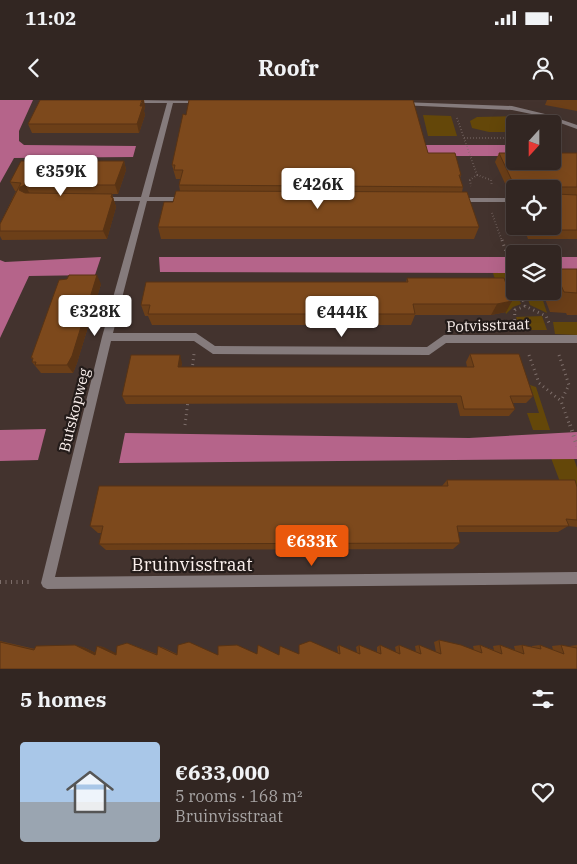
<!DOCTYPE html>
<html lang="en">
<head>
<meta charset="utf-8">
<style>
	body { margin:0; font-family:"IBM Plex Serif",serif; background:#3a2e2a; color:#f1f3f6; height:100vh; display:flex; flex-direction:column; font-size:19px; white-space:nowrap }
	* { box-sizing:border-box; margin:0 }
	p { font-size:16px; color:#a8a5a5 }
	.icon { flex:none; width:28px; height:28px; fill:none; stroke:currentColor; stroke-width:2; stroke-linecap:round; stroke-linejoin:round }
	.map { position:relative; height:569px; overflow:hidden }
	.sheet { display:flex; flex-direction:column; background:#322622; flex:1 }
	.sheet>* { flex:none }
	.needle { width:32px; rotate:201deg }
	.buttons { position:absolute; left:506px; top:15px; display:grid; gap:10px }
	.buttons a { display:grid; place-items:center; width:55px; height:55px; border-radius:5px; background:#322622; box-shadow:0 5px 20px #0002,0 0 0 1px #4d4340; font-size:25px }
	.price { position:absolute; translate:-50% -42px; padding:0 11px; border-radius:5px; background:#fff; color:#222; font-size:16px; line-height:32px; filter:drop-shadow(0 1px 2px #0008) }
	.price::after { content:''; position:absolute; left:50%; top:30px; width:15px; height:11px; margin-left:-8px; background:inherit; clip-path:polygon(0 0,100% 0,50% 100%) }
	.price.selected { background:#ea580c; color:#fff }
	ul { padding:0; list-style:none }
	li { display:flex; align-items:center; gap:15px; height:125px; padding:0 20px }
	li+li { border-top:1px solid #4d4340 }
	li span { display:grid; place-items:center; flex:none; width:140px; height:100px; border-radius:5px; color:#555 }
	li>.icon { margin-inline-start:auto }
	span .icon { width:60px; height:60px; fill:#fffc; stroke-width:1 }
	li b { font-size:21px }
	h2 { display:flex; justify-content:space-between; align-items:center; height:60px; padding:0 20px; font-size:21px }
	.status { display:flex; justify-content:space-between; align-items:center; height:35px; padding:0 25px; background:#322622; direction:ltr }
	.status svg { height:14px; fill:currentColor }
	header { display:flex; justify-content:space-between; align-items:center; height:65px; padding:0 20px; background:#322622; font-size:22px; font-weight:800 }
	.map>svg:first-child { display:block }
	.green { fill:#644709 }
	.water { fill:#b5648a }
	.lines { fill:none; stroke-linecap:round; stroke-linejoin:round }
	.path-far2 { stroke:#7e6f6b; stroke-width:2; stroke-dasharray:0.5 2.5; stroke-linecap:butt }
	.path-far1 { stroke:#7e6f6b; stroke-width:3; stroke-dasharray:1 4; stroke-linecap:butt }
	.path { stroke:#7e6f6b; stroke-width:4; stroke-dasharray:1 4.5; stroke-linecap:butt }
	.minor { fill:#857b7c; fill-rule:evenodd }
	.wall { fill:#6c3f18 }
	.shaded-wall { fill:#583314 }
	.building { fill:#7d491c; stroke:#583314 }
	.labels { text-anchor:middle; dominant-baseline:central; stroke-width:4.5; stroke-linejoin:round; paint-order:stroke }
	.street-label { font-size:15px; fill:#fbf0ed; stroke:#241c1a }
	.near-street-label { font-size:18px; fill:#fbf0ed; stroke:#241c1a }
</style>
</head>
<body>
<div class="status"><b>11:02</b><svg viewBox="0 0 49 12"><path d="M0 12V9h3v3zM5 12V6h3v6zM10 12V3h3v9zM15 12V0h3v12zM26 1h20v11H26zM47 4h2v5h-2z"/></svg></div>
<header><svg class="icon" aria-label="back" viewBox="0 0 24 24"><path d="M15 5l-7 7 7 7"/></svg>Roofr<svg class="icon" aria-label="person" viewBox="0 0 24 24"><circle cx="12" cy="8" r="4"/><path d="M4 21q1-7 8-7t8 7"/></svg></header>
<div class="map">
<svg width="577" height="569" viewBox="0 0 577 569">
	<rect width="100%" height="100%" fill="#43332e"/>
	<path class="green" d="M423 15 451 16 457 36H428Z
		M518 16 528 18 536 24H515V32H489L472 28 470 21 477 17Z
		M493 173H508L521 204 513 207 506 214Z
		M525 191H540L547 213 530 205Z
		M542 216 547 230H521L516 217Z
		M553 222H577V235L555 234Z
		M530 285 536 287 550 330H533L527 313H539Z
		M551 358 574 359 577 368V427Z"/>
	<path class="water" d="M0 0H33L19 31V41L24 45 136 46 133 57 14 58 0 83Z
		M187 45H515V56H185Z
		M101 157 95 175 29 176 0 238V160L5 162Z
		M159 157H515V173L160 172Z
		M552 157H577V174H553Z
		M46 329 38 360 0 361V330Z
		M577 332V359L119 363 125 333 469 338Z"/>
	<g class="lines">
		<path class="path-far2" d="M457 18 477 75 470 80 471 86
			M464 38H515
			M552 38H564
			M477 75 491 80 492 86
			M492 113 502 141"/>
		<path class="path-far1" d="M502 140 515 178
			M520 191 525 206 546 216 550 225
			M514 225 515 210 525 206
			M529 255 539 283 561 301 570 326
			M559 255 569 285 561 301
			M192 270 194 254
			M185 325 188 301"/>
		<path class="path" d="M570 325 577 346
			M0 482H32"/>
		<path class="minor" d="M131 0 205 1 202 3H173L149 97H186L190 99 186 101H147L113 233H196L215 246 427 247 444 235H577V243H446L429 255 213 254 194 241H111L55 477 577 472V484L47 489 43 487 41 483 102 237 140 101H101L97 99 101 97H141L167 3H129V1Z
			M401 2 512 6 545 14 577 25V29L541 16 512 10 399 5 398 4Z
			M455 98H515V102H458L454 100Z"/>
	</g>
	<path class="wall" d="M547 0H577V11L545 5Z
		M145 6 144 11 145 15 139 33H32L28 24Z
		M186 15 428 53 461 75 460 78 463 87 462 92 479 127 474 139H161L158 127 180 91 179 85 180 79H176L172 65Z
		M499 53H577V139H528L523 126H552V89H515V97L511 96 495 62Z
		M124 61 126 70 118 94H112L116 107 107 139 2 140 0 136V124L16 91H15L10 82Z
		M554 169H577V215H567L566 213 550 212 542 191H552V171Z
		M407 178H504L506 212 491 215H415L411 225H152L148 216H145L141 205 406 182Z
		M101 184 77 263 73 273H41L32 262 33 260 31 258Z
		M470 254 533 296 526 303H513L515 309 509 316H460L457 303 126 304 122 296 182 263 181 267H467L466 262Z
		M447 380 577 387V427L568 426 558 432H458L460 443 453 449 106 450 99 444 101 433H98L90 426 442 386Z
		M439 540 474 550 473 546 480 545 494 550 493 546 500 545 515 550 514 546 522 545 532 547V546L540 545 553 550 552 546 561 545 571 547 570 546 577 545V569H0V541L35 549 83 547 96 553 97 546 103 547 116 554 127 543 157 554 162 547 177 554 279 555 338 553 337 547 339 545 357 553 356 547 359 545 377 553V547L380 545 396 552 395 547 399 545 416 552 415 546 419 545 436 552 434 542Z"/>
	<path class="shaded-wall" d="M142 0H144L145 6 144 11 145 15 139 33 137 24Z
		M124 61 126 70 118 94 115 85Z
		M25 85 30 94 25 96 19 90 20 87Z
		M112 94 116 107 107 139 103 131Z
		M97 175 101 184 77 263 73 273 67 265Z
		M512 201 506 212 491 215 497 204Z
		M180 255 182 263 180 275 178 267Z
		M75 545 83 547 102 556 95 555Z
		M97 546 103 547 122 556 116 555Z"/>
	<path class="building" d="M40 0H142L140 6H143L137 24H28Z
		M189 0H413L428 53H455L461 75H459L463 87 179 85 183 70H174L175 65H172L183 14 186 15Z
		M499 53H515V61H552V53H577V87H557L555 89V94L577 95V130H533L531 126H552V89H521L520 88 515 87Z
		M21 61H124L115 85H25L20 87 19 90 25 93 112 94 111 97 113 98 103 131H0V124L21 83 10 82Z
		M176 91 467 92 479 127H158L164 102H173Z
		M554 169H577V193L564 192Z
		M69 175H97L72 256 67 265H35L36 262H32L33 258H31L59 180 67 179Z
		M407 178H504L512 201 497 204H413L415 214H148L150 205H141L146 182H408Z
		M470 254H519L533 296H510L515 309H464L461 296H122L131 255H180L178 267H474Z
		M447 380H575L577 387V420L566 419 569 426H457L460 443 99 444 103 426H90L99 386H448Z
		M439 540 461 545 482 553 480 545 502 554 500 545 524 554 522 545 541 549 540 545 564 554 561 545 577 548V569H0V542L34 550 36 546 75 545 95 555 97 546 116 555 117 546 127 543 157 555 158 546 177 555 178 545 189 542 218 555V546L237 545 257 554 258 545 279 555 280 546 299 554V545L310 541 340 554 339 545 360 554 359 545 381 554 380 545 400 554 399 545 421 554 419 545 441 554Z"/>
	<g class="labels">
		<g class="street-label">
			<text transform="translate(488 225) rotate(-2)">Potvisstraat</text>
			<text transform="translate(74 310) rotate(-76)">Butskopweg</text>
		</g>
		<g class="near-street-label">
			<text x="192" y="464">Bruinvisstraat</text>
		</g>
	</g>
</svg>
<div class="buttons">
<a><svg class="needle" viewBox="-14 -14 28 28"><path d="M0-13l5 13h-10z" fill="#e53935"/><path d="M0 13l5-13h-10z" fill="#a8a5a5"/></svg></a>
<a><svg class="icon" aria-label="locate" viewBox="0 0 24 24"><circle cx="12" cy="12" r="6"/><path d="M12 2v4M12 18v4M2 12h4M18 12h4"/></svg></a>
<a><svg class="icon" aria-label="layers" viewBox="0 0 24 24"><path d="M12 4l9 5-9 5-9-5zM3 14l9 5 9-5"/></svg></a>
</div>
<b class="price" style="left:61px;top:97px">€359K</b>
<b class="price" style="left:318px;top:110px">€426K</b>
<b class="price" style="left:95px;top:237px">€328K</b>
<b class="price" style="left:342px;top:238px">€444K</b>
<b class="price selected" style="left:312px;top:467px">€633K</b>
</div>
<section class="sheet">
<h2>5 homes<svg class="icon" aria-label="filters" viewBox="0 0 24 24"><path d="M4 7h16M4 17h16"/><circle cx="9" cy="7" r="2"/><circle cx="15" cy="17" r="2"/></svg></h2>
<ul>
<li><span style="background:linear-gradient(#a9c7e8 60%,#9aa5b1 0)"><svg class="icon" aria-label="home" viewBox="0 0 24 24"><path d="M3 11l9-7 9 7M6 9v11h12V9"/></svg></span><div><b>€633,000</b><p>5 rooms · 168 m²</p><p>Bruinvisstraat</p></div><svg class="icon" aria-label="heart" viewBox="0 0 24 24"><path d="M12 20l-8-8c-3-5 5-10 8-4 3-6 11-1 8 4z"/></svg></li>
</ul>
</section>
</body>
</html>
